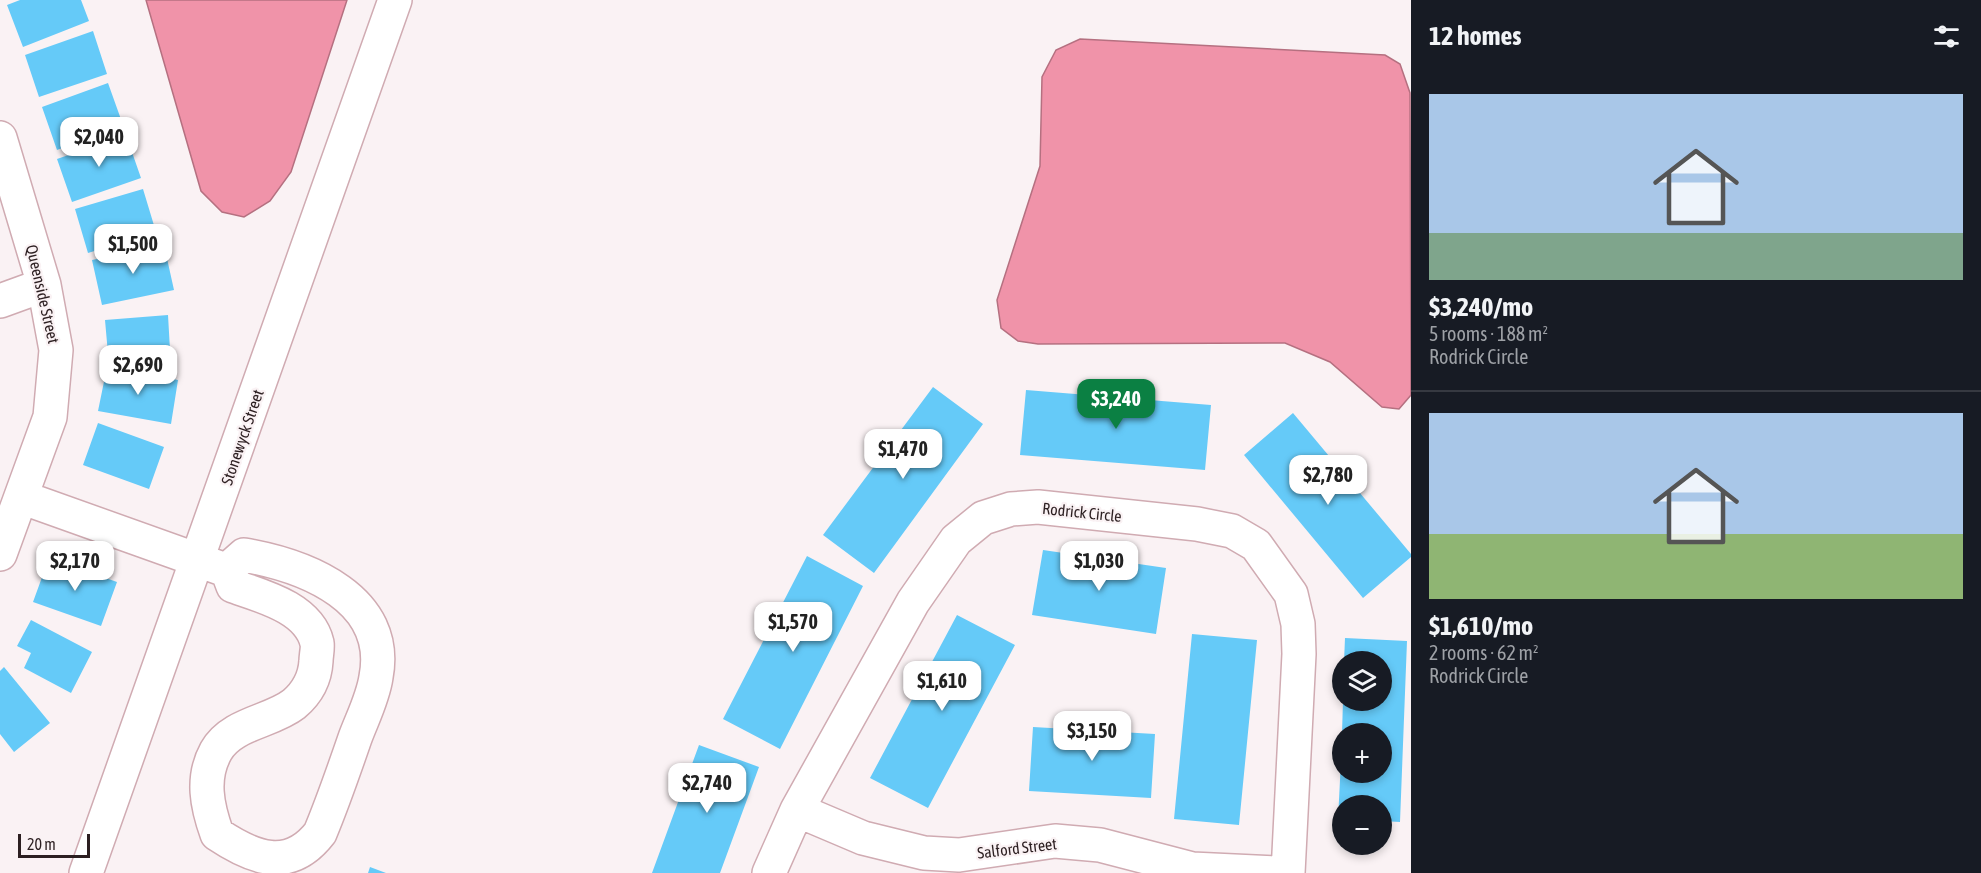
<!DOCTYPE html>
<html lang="en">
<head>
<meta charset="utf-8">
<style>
	body { margin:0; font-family:"Asap Condensed",sans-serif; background:#242831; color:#f1f3f6; height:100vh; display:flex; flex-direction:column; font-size:22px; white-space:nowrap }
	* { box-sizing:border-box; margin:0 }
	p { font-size:20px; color:#9ea1a6 }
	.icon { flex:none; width:33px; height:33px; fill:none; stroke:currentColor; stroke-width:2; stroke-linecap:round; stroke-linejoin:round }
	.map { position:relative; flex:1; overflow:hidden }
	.side { display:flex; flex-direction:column; background:#171b24; width:570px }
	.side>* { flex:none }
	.fabs { position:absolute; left:1332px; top:651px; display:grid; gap:12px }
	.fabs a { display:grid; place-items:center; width:60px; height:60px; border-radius:50%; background:#171b24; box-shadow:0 3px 9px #0003; font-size:30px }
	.scale { position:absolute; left:18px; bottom:15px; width:72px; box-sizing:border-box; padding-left:6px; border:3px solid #2c1f21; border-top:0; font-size:16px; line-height:21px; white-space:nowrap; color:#2c1f21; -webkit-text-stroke:4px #faf2f4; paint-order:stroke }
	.price { position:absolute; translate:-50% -51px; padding:0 14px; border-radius:12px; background:#fff; color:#222; font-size:20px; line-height:39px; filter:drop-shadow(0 2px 3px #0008) }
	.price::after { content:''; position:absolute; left:50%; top:36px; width:18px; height:14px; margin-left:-9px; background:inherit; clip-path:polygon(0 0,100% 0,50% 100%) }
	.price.active { background:#0b8043; color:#fff }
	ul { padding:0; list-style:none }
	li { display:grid; align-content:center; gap:12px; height:318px; padding:0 18px }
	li+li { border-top:2px solid #363941 }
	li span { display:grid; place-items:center; height:186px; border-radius:0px; color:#555 }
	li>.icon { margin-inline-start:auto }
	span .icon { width:108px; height:108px; fill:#fffc; stroke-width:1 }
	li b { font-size:26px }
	h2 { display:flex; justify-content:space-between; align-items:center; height:72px; padding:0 18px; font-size:26px }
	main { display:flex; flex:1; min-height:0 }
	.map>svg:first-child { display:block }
	.water { fill:#f093a9; stroke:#b57080; stroke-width:1.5 }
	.building { fill:#65caf8 }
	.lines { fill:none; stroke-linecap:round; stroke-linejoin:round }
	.minor-casing { stroke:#d0abb2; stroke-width:36 }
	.minor { stroke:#fff; stroke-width:33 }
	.labels { text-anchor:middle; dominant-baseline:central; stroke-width:4.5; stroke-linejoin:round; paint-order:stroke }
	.street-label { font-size:16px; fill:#2c1f21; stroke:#faf2f4 }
</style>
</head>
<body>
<main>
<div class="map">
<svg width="1411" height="873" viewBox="0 0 1411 873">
	<rect width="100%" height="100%" fill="#faf2f4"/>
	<path class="water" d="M146 0H347L291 172 270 201 244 217 222 212 201 191Z
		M1080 39 1385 55 1400 64 1410 93 1411 395 1399 409 1382 407 1330 362 1285 343 1038 344 1018 341 1001 328 997 300 1040 166 1042 77 1056 50Z"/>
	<path class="building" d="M20 0H81L89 21 23 47 7 5Z
		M93 31 107 74 39 97 25 55Z
		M108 83 123 125 57 150 42 107Z
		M126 135 141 178 72 202 57 159Z
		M143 189 156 232 88 253 75 209Z
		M164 245 174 290 102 305 92 260Z
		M168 315 170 350 108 354 105 320Z
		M107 367 178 380 171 424 98 411Z
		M933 387 983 424 874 573 823 535Z
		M1026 390 1211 405 1205 470 1020 455Z
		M1293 413 1411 554V557L1363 598 1244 455Z
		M98 423 164 447 149 489 83 465Z
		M1043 550 1166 568 1156 634 1032 615Z
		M807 556 863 586 780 749 723 719Z
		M49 558 117 582 101 626 33 602Z
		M957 615 1015 645 928 808 870 778Z
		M31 620 92 652 71 693 24 668 31 653 17 646Z
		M1192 634 1257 640 1239 825 1174 819Z
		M1345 638 1407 641 1400 822 1382 821V806H1342V820H1338L1341 760 1342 772H1382V734H1342L1343 700H1382V662H1344Z
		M4 667 50 723 14 752 0 734V671Z
		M1033 727 1155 734 1151 798 1029 791Z
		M699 745 759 767 720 873H652Z
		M370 867 386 873H368Z"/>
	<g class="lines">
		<g class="minor-casing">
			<path id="minor" d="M0 138 44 285 56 350 50 417 0 554
				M0 301 44 285
				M21 497 220 568
				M244 555C307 566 391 599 376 677 373 698 362 719 355 738 344 770 333 802 320 833 289 873 253 858 217 834 207 806 201 778 216 751 232 723 271 722 294 704 307 693 315 679 316 661 316 656 318 648 317 643 309 608 262 596 233 586L227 570Z
				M797 810 863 838 924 853 959 855 1055 841 1100 845 1192 869 1277 873
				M86 873 395 0
				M769 873 797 810 913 602 956 540 983 518 1011 509 1038 507 1197 524 1232 531 1256 545 1291 594 1298 624 1299 654 1288 873"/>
		</g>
		<use href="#minor" class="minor"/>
	</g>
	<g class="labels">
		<g class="street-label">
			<text transform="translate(43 294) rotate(77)">Queenside Street</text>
			<text transform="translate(242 437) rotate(-71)">Stonewyck Street</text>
			<text transform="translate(1082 512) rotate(6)">Rodrick Circle</text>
			<text transform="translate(1017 848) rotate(-7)">Salford Street</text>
		</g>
	</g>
</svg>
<div class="fabs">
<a><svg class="icon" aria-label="layers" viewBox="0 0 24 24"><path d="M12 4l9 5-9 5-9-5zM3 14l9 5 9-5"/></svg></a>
<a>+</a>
<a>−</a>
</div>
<div class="scale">20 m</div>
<b class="price" style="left:99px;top:168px">$2,040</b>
<b class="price" style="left:133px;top:275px">$1,500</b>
<b class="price" style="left:138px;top:396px">$2,690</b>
<b class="price active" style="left:1116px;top:430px">$3,240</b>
<b class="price" style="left:903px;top:480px">$1,470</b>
<b class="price" style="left:1328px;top:506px">$2,780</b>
<b class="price" style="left:75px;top:592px">$2,170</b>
<b class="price" style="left:1099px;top:592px">$1,030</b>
<b class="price" style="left:793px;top:653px">$1,570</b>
<b class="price" style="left:942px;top:712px">$1,610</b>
<b class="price" style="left:1092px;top:762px">$3,150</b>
<b class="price" style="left:707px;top:814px">$2,740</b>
</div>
<section class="side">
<h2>12 homes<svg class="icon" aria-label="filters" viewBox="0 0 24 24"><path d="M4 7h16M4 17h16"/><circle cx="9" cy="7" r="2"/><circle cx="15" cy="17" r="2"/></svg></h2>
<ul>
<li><span style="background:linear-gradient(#a9c7e8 75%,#7fa58c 0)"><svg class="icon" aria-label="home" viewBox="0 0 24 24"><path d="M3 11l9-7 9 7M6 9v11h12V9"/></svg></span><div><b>$3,240/mo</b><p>5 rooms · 188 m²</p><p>Rodrick Circle</p></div></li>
<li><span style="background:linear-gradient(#a9c7e8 65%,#8fb573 0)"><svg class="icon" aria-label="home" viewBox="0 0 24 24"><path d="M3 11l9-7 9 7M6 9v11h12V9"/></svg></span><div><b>$1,610/mo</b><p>2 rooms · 62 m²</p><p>Rodrick Circle</p></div></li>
</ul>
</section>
</main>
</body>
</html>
